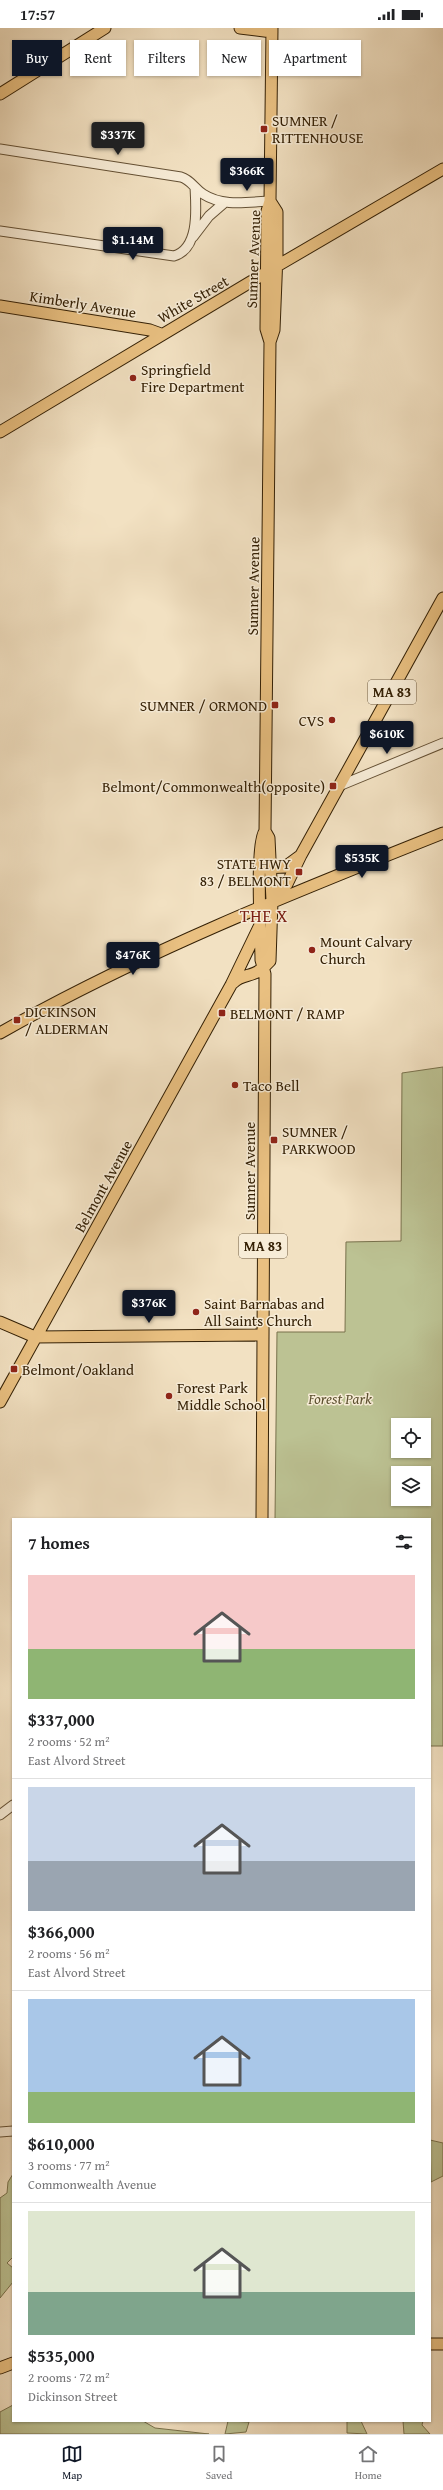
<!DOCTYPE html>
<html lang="en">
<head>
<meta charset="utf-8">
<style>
	body { margin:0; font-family:"Gentium Book Plus",serif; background:#f6f6f6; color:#202124; height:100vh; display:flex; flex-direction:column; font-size:15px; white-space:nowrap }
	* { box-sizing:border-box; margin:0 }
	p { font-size:13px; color:#757577 }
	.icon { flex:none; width:22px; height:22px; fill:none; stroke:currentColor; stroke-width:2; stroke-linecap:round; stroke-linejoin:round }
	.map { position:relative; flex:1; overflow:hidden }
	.details { position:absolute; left:12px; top:1490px; width:419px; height:904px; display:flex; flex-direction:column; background:#fff; border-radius:0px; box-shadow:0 1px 3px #0004 }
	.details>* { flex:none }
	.hud { position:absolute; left:12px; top:12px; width:419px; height:36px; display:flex; gap:8px }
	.controls { position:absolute; left:391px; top:1390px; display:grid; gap:8px }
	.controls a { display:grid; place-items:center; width:40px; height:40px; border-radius:0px; background:#fff; box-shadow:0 1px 3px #0004; font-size:20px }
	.price { position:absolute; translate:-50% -34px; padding:0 9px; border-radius:4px; background:#111827; color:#fff; font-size:13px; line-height:26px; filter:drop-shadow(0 1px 2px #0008) }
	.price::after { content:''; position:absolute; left:50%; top:24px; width:12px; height:9px; margin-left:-6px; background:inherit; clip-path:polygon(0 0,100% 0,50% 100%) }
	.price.on { background:#222; color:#fff }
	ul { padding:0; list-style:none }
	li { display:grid; align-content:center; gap:8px; height:212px; padding:0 16px }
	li+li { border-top:1px solid #e0e0e0 }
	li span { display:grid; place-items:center; height:124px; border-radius:0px; color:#555 }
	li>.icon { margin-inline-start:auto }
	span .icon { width:72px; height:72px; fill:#fffc; stroke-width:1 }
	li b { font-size:17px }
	h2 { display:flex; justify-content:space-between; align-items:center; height:48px; padding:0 16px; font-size:17px }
	.pill { padding:0 14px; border-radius:0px; background:#fff; box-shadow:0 1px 3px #0004; font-size:14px; line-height:36px }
	.pill.on { background:#111827; color:#fff }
	.status { display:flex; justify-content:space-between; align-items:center; height:28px; padding:0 20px; background:#fff; direction:ltr }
	.status svg { height:11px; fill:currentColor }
	.tabs { display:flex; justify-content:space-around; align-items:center; height:56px; border-top:1px solid #e0e0e0; background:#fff; font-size:11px; color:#757577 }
	.tabs a { display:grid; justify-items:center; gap:2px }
	.tabs .on { color:#111827 }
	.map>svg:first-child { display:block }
	.green { fill:#bcc293; stroke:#78714c; fill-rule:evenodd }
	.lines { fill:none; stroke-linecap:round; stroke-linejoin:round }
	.minor-casing { stroke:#645034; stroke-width:11 }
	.major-casing { stroke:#342005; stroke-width:13 }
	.minor { stroke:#f7ecd7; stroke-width:9 }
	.major { stroke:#e9c081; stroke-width:11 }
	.poi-dot { fill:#8f2418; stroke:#f7ecd7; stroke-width:1.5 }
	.labels { text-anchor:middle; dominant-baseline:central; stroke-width:3; stroke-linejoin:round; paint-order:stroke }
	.shield { fill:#f7ecd7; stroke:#6e5d44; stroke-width:1 }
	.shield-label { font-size:14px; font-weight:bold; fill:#342005 }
	.poi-label { font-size:15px; fill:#342005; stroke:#f7ecd7; text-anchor:start }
	.street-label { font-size:15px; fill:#342005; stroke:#f7ecd7 }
	.park-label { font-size:15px; font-style:italic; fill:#5d5130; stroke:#f7ecd7 }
	.quarter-label { font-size:17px; letter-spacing:1px; fill:#7a1f14; stroke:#f7ecd7 }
</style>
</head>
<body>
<div class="status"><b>17:57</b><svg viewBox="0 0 49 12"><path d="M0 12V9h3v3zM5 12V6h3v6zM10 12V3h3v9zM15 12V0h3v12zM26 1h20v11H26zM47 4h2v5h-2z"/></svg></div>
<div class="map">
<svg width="443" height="2406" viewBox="0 0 443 2406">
	<rect width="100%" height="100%" fill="#f2e1c2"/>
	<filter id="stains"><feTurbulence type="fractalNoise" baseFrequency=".005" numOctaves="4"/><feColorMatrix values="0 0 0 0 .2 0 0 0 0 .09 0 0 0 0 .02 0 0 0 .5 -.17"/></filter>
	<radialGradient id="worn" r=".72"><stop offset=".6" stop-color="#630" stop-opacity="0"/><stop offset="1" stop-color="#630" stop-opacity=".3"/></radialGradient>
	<path class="green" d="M443 1039V1718H430V1491H275L277 1304H345L346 1214 401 1213 402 1045ZM398 1397H424V1423H398ZM398 1445H424V1471H398Z
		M430 2112 443 2115V2148L431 2154Z
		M13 2146V2229L7 2235 13 2240V2254L0 2270V2170L7 2165 8 2154Z
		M13 2377V2393H143L155 2400 209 2406H0V2384Z
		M228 2393 249 2394 246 2404 225 2406Z
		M347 2393H361L367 2406 347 2405Z
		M403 2393H423L422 2397 430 2406H404Z"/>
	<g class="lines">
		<g class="minor-casing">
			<path id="minor" d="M0 121 181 149C191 152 194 160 203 166 223 179 247 174 270 173
				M0 203 174 228C200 220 196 180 195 159
				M193 209 209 188 224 175
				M339 758 443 715
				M0 1787 13 1777
				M0 2104 13 2103"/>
		</g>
		<g class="major-casing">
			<path id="major" d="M240 0 272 4
				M0 66 105 0
				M0 278 150 302 161 306
				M270 314 274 302 277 227V184L270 173
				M0 404 277 238 443 141
				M264 840 285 839 300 828
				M272 873 287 856 301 827 443 570
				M264 939 270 933 272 873 269 810 265 803 270 314 266 301 267 183 270 173 272 0
				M233 955C241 946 252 949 260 942
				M0 1005C141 925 292 865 443 805
				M0 1294 35 1309 263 1307
				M0 1374 231 957 259 899
				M262 1491 265 946 261 932C261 912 255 813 265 803
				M430 2316H443
				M0 2340 13 2335"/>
		</g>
		<use href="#minor" class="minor"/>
		<use href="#major" class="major"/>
	</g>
	<g class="poi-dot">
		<rect x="260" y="97" width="8" height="8" rx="2"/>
		<circle cx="133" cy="350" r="4"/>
		<rect x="271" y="673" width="8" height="8" rx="2"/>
		<circle cx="332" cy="692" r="4"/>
		<rect x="329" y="754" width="8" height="8" rx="2"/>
		<rect x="295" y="840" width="8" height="8" rx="2"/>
		<circle cx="312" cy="922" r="4"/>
		<rect x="218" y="981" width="8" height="8" rx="2"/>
		<rect x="13" y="988" width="8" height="8" rx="2"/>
		<circle cx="235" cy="1057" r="4"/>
		<rect x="270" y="1108" width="8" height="8" rx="2"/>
		<circle cx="196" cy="1284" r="4"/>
		<rect x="10" y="1337" width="8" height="8" rx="2"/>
		<circle cx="169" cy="1368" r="4"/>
	</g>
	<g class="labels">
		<g class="shield">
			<rect x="368" y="652" width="48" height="24" rx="3"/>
			<rect x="239" y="1206" width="48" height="24" rx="3"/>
		</g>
		<g class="shield-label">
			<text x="392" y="664">MA 83</text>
			<text x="263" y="1218">MA 83</text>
		</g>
		<g class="poi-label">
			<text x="272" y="92">SUMNER /<tspan x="272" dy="17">RITTENHOUSE</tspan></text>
			<text x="141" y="341">Springfield<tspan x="141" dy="17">Fire Department</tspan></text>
			<text x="267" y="677" text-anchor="end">SUMNER / ORMOND</text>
			<text x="324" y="692" text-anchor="end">CVS</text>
			<text x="325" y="758" text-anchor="end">Belmont/Commonwealth(opposite)</text>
			<text x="291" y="835" text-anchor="end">STATE HWY<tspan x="291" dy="17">83 / BELMONT</tspan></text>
			<text x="320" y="913">Mount Calvary<tspan x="320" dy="17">Church</tspan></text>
			<text x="25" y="983">DICKINSON<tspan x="25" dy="17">/ ALDERMAN</tspan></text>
			<text x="230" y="985">BELMONT / RAMP</text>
			<text x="243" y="1057">Taco Bell</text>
			<text x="282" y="1103">SUMNER /<tspan x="282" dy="17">PARKWOOD</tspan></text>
			<text x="204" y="1275">Saint Barnabas and<tspan x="204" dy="17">All Saints Church</tspan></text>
			<text x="22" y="1341">Belmont/Oakland</text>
			<text x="177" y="1359">Forest Park<tspan x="177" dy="17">Middle School</tspan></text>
		</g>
		<g class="street-label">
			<text transform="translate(253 231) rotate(-88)">Sumner Avenue</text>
			<text transform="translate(193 271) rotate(-30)">White Street</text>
			<text transform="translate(83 276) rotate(9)">Kimberly Avenue</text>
			<text transform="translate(253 558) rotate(-89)">Sumner Avenue</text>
			<text transform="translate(249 1143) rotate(-90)">Sumner Avenue</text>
			<text transform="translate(103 1158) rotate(-61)">Belmont Avenue</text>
		</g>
		<g class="park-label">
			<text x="340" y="1370">Forest Park</text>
		</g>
		<g class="quarter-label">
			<text x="264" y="887">THE X</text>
		</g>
	</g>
	<rect width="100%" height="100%" filter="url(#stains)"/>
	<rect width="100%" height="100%" fill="url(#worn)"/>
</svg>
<div class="controls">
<a><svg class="icon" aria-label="locate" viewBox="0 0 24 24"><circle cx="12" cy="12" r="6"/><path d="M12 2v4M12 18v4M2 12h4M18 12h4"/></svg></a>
<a><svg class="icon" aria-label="layers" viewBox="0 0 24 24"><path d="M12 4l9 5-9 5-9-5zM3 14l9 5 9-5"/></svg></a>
</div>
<b class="price on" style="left:118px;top:128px">$337K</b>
<b class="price" style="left:247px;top:164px">$366K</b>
<b class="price" style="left:133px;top:233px">$1.14M</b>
<b class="price" style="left:387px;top:727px">$610K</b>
<b class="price" style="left:362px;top:851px">$535K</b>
<b class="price" style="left:133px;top:948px">$476K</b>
<b class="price" style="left:149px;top:1296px">$376K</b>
<div class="hud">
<a class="pill on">Buy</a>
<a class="pill">Rent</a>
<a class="pill">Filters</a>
<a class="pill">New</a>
<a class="pill">Apartment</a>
</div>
<section class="details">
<h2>7 homes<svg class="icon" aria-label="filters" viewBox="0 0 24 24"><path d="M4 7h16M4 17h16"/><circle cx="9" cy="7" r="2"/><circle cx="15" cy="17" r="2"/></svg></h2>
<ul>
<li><span style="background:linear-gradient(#f6c9c9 60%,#8fb573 0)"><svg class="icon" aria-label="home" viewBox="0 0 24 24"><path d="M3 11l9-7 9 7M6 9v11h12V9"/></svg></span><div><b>$337,000</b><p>2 rooms · 52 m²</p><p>East Alvord Street</p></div></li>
<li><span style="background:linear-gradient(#c9d6e8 60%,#9aa5b1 0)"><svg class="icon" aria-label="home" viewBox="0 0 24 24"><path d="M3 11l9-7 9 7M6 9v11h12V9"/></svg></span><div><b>$366,000</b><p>2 rooms · 56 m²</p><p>East Alvord Street</p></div></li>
<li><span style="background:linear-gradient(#a9c7e8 75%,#8fb573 0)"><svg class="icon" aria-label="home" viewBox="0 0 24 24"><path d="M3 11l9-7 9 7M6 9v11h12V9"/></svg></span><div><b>$610,000</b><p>3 rooms · 77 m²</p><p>Commonwealth Avenue</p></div></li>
<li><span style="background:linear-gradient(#dfe7d0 65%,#7fa58c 0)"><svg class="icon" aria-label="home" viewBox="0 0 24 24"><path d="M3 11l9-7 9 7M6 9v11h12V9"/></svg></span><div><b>$535,000</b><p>2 rooms · 72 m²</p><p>Dickinson Street</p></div></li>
</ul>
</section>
</div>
<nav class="tabs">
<a class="on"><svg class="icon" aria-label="map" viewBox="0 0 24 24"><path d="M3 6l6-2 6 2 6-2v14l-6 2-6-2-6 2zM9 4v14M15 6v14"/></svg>Map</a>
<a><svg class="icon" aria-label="saved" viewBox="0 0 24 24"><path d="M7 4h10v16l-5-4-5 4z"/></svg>Saved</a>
<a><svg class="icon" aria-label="home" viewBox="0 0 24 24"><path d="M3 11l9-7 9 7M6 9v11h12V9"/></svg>Home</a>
</nav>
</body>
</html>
